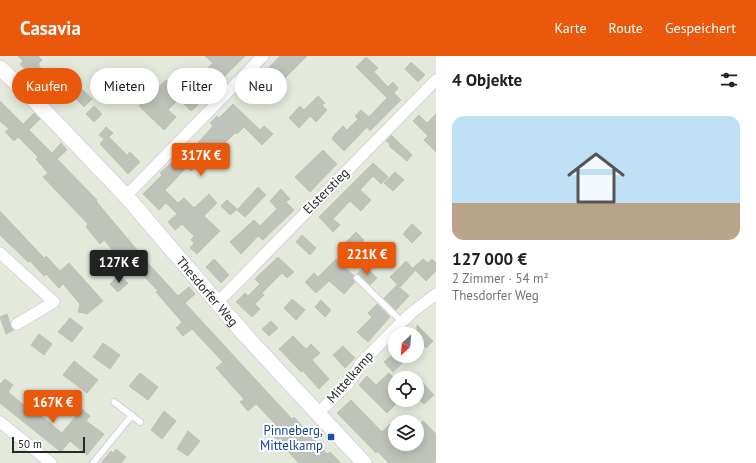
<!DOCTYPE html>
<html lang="de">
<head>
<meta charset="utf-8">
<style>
	body { margin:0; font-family:"PT Sans",sans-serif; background:#f2f2f2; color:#202124; height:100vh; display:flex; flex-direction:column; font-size:15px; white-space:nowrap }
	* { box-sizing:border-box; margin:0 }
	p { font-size:13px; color:#757577 }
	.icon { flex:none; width:22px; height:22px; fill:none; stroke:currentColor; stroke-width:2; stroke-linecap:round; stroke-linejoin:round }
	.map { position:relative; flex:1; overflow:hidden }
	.details { display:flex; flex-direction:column; background:#fff; width:320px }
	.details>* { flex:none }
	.top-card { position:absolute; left:12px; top:12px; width:364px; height:36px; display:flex; gap:8px }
	.needle { width:26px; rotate:206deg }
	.fabs { position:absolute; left:388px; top:271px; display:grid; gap:8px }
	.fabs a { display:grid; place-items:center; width:36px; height:36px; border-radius:50%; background:#fff; box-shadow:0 2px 10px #0003; font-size:20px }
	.scale { position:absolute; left:12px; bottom:10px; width:73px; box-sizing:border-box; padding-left:4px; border:2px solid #282828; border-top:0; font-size:11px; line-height:14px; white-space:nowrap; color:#282828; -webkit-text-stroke:3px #fff; paint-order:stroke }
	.price { position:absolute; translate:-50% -34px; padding:0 9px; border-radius:4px; background:#ea580c; color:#fff; font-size:13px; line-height:26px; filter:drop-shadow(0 1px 2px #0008) }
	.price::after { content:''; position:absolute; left:50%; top:24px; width:12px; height:9px; margin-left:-6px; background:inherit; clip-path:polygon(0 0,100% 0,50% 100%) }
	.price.active { background:#222; color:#fff }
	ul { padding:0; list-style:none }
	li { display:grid; align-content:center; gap:8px; height:212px; padding:0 16px }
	li span { display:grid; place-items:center; height:124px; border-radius:12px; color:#555 }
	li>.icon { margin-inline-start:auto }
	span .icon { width:72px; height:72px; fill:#fffc; stroke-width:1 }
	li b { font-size:17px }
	h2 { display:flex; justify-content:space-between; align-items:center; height:48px; padding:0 16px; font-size:17px }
	.tag { padding:0 14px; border-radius:18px; background:#fff; box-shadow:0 2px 10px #0003; font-size:14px; line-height:36px }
	.tag.active { background:#ea580c; color:#fff }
	header { display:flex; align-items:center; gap:24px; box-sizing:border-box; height:56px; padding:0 20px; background:#ea580c; color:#fff }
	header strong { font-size:19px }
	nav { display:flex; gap:22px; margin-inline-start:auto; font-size:14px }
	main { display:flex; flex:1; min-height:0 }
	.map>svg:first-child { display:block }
	.building { fill:#bfc4bb; stroke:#bdc4b5 }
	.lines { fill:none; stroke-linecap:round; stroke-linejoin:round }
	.lane-casing { stroke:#dbd1e0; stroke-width:8 }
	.street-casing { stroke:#dbd1e0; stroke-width:13 }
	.secondary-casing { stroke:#dbd1e0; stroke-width:17 }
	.lane { stroke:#fff; stroke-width:5.5 }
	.street { stroke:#fff; stroke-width:11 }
	.secondary { stroke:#fff; stroke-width:15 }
	.transit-dot { fill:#1a4fb4; stroke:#fff; stroke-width:1.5 }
	.labels { text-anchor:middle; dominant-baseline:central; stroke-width:4; stroke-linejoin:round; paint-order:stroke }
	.street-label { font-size:13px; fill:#282828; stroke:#fff }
	.transit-label { font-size:13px; fill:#164399; stroke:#fff; text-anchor:end }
</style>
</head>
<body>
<header>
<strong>Casavia</strong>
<nav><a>Karte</a><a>Route</a><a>Gespeichert</a></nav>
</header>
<main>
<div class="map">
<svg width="436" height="407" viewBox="0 0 436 407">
	<rect width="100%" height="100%" fill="#e3e9db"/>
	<path class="building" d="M18 0H38L42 4 39 7V10L53 24 45 33 20 8 23 5Z
		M205 0H245L208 37 202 31 208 24 202 18 213 7Z
		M280 0H307L274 33 276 34 271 40 254 26 255 24 254 23 259 18 261 20Z
		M366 1 378 12 374 16 388 31 393 26 398 32 394 37 401 44 370 75 367 71 344 95 332 83 335 78 343 70 347 74 358 63 355 60 361 54 369 61 387 42 356 11Z
		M411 6 425 19 418 26 405 13Z
		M72 23 92 43 84 51 75 42 71 45 60 35Z
		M166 24 172 30 178 24 193 38 190 41 198 49 191 55 179 43 168 54 176 61 164 74 139 50Z
		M318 40 325 47 322 49 327 54 316 66 310 60 299 72 289 62 300 50 304 54Z
		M0 45 23 68 34 57 40 63 29 74 52 97 61 87 67 94 57 103 97 144 96 145 147 206 178 240 189 231 195 238 185 247 292 363 294 361 327 398 330 396 341 407H299L273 380 280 373 256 348 248 355 240 346 244 343 216 312 223 306 192 273 183 280 176 272 182 266 156 236 158 235 138 214 133 218 104 184 100 188 86 171 88 168 43 121 48 117 36 103 38 101 18 81 14 85 5 76 9 73 0 65Z
		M233 48 260 74 264 70 273 78 262 89 244 71 237 78 236 76 216 96 209 90 195 104 198 108 191 115 187 111 165 134 178 147 184 142 194 152 209 138 217 147 204 160 220 175 197 198 190 192 194 187 191 184 194 180 182 168 175 174 168 166 177 158 166 147 159 154 143 138 162 119 160 117 184 95 188 98 213 70 210 67 217 60 219 62Z
		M94 50 102 58 94 66 86 58Z
		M436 58V96L424 84 428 80 413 65 419 59 427 67Z
		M106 71 113 77 109 81 127 99 130 96 140 106 128 118 100 88 104 83 99 79Z
		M391 79 412 99 407 105 389 90 390 88 386 85Z
		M323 94 337 108 310 136 295 121Z
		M373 107 388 121 381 128 373 120 360 134 371 144 361 155 350 145 333 163 340 169 333 176 319 161Z
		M395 116 404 124 393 135 384 127Z
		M258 131 266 139 245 161 237 154Z
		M281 133 290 143 286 146 294 154 263 184 258 180 241 198 230 186 254 164 260 170 277 153 270 145Z
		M227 144 237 153 230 159 221 150Z
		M0 155 44 202 46 200 60 215 69 207 103 245 87 258 78 256 80 248 63 228 59 232 46 218 44 220 30 205 28 206 0 179Z
		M412 168 422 177 412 187 403 178Z
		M356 176 364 184 354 194 346 186Z
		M302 179 316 192 310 199 296 186Z
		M278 201 294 216 287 222 282 217 262 237 264 239 255 248 260 253 252 261 236 246 245 237 248 240 260 228 255 223Z
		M214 203 229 219 221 227 206 211Z
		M336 203 354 220 353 223 355 226 344 238 329 225 316 237 305 226 314 217 318 221Z
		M423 203 428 207 432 203 436 207V215L426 225 413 212Z
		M406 205 415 215 400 231 390 221Z
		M365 210 377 222 370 229 357 218Z
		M121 221 128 227 118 236 110 228 116 222 118 224Z
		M397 229 409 240 396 254 384 242Z
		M292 243 305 254 296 264 284 252Z
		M321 244 331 254 325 261 315 251Z
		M377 248 390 261 368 286 357 276 372 261 368 257Z
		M7 258 11 271 14 274 6 278 0 261Z
		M70 262 83 272 72 286 58 276Z
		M271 265 278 272 269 280 262 273Z
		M417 269 433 285 426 292 417 283Z
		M39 278 52 288 44 299 31 289Z
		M293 280 306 293 311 288 320 297 312 304 329 323 319 333 302 314 301 316 279 293Z
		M103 287 120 299 110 313 93 301Z
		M343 290 355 302 345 312 333 299Z
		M391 300H410L393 316 384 306Z
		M74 305 98 324 87 337 63 319Z
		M140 317 158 331 148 344 129 330Z
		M389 317 395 323 389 331 395 337V349L387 357 359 329 367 320 376 329Z
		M5 323 13 329 8 336 30 354 33 350 41 357 40 359 62 377 82 353 90 360 86 365 104 378 87 399 70 385 61 396 0 347V328Z
		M422 326 434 339 424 348 417 341V331Z
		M351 344 382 376 390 368 395 373V388H417V372L423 365 436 378V405L434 407H389L377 395 376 397 337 357Z
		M164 355 176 365 162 383 151 374Z
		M188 375 200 385 188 400 177 393Z
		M116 393 126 401 121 407H101L111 395 113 397Z"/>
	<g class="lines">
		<g class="lane-casing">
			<path id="lane" d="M357 222 402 266
				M114 346 140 366
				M93 407 132 359"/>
		</g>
		<g class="street-casing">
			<path id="street" d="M126 140 263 0
				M0 197 54 246 17 268
				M217 247 436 24
				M318 357 349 327 362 306 410 258 436 238
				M0 366 51 407"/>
		</g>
		<g class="secondary-casing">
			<g id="secondary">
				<path id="s1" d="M0 12 35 45 126 140 245 279 364 407"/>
			</g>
		</g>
		<use href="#lane" class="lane"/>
		<use href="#street" class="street"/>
		<use href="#secondary" class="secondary"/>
	</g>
	<rect class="transit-dot" x="327" y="377" width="8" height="8" rx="2"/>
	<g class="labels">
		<g class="street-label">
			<text transform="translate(326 135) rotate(-45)">Elsterstieg</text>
			<text stroke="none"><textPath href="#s1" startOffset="305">Thesdorfer Weg</textPath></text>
			<text transform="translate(350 321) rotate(-49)">Mittelkamp</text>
		</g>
		<g class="transit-label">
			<text x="323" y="374">Pinneberg,<tspan x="323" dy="15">Mittelkamp</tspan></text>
		</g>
	</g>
</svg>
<div class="fabs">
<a><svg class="needle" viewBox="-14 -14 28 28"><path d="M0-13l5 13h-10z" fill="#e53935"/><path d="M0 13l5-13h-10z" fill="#757577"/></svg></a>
<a><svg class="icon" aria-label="locate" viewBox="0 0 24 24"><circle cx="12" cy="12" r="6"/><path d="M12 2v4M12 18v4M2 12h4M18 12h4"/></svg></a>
<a><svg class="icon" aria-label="layers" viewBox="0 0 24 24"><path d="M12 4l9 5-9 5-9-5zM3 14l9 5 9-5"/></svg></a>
</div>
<div class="scale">50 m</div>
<b class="price" style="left:201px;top:121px">317K €</b>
<b class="price" style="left:367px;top:220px">221K €</b>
<b class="price active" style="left:119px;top:228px">127K €</b>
<b class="price" style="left:53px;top:368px">167K €</b>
<div class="top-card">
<a class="tag active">Kaufen</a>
<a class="tag">Mieten</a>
<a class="tag">Filter</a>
<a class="tag">Neu</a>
</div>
</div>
<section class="details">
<h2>4 Objekte<svg class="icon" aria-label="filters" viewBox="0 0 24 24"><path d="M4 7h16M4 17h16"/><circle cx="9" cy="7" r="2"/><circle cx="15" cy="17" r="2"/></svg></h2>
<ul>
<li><span style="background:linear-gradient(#bfe0f5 70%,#b9a48a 0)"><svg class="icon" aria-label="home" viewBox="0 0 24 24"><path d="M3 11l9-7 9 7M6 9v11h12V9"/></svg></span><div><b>127 000 €</b><p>2 Zimmer · 54 m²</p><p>Thesdorfer Weg</p></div></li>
</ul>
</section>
</main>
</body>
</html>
